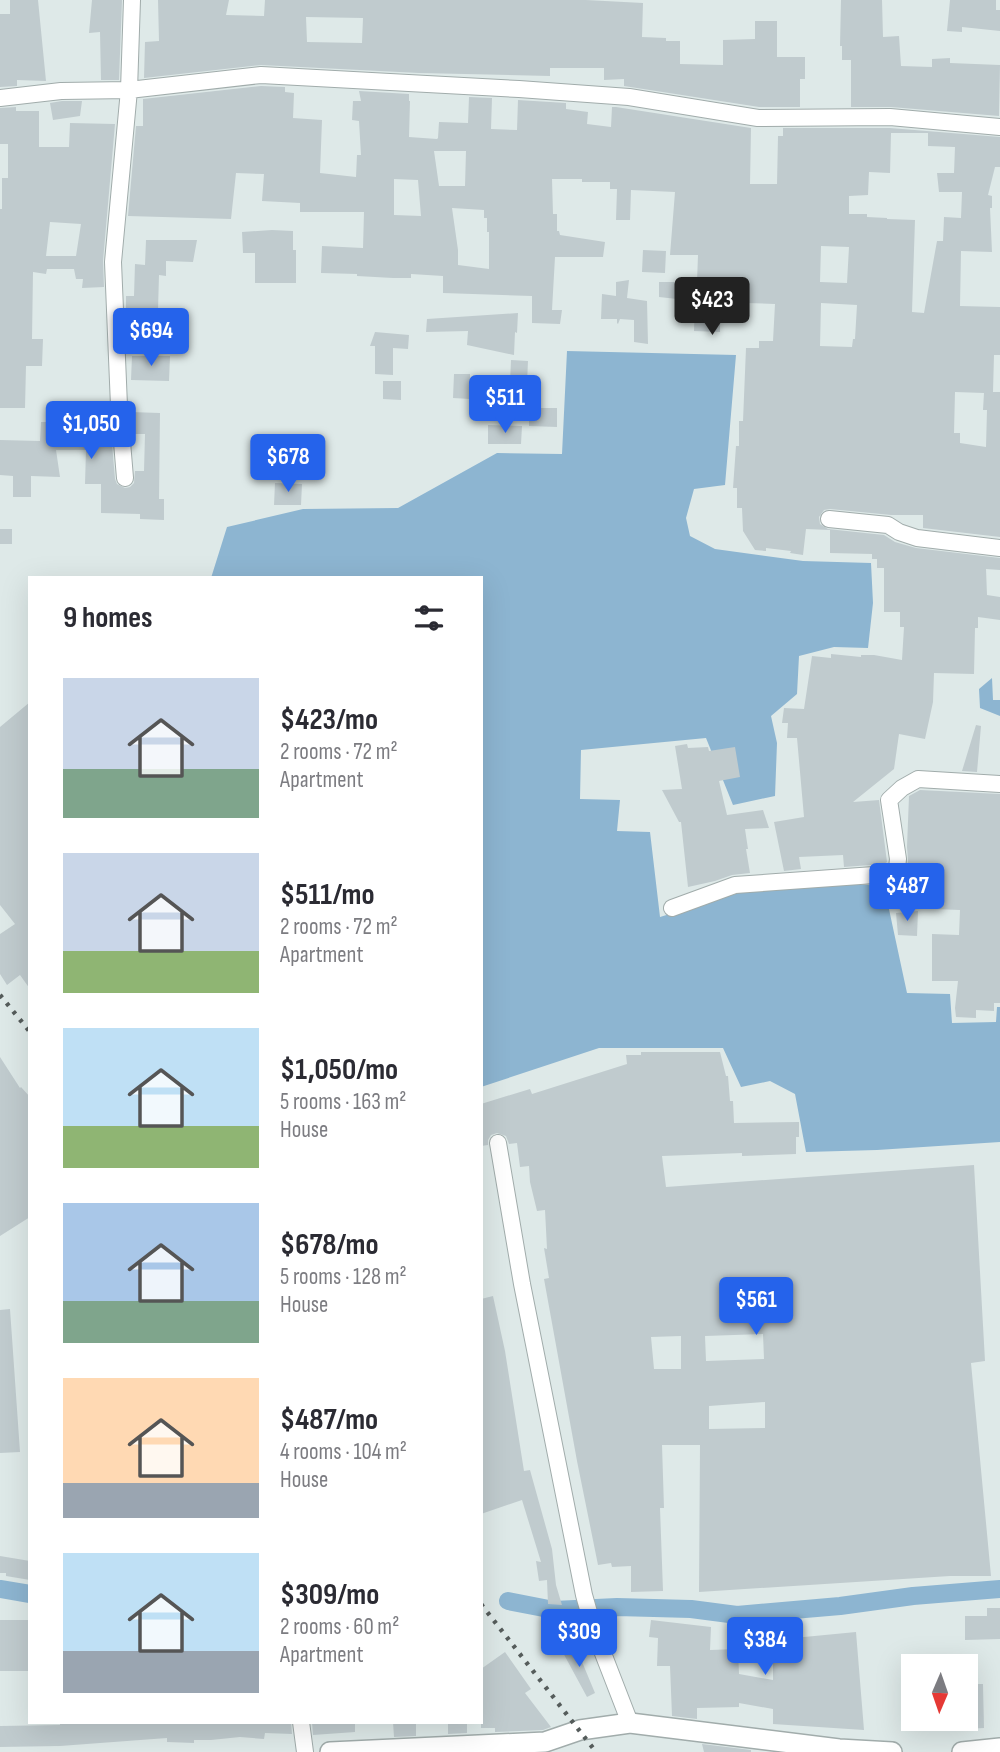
<!DOCTYPE html>
<html lang="en">
<head>
<meta charset="utf-8">
<style>
	body { margin:0; font-family:"Sofia Sans Condensed",sans-serif; background:#f7f7f7; color:#2b2b33; height:100vh; display:flex; flex-direction:column; font-size:26px; white-space:nowrap }
	* { box-sizing:border-box; margin:0 }
	p { font-size:23px; color:#7c7c81 }
	.icon { flex:none; width:38px; height:38px; fill:none; stroke:currentColor; stroke-width:2; stroke-linecap:round; stroke-linejoin:round }
	.map { position:relative; flex:1; overflow:hidden }
	.panel { position:absolute; left:28px; top:576px; width:455px; height:1148px; display:flex; flex-direction:column; background:#fff; border-radius:0px; box-shadow:0 7px 28px #0002 }
	.panel>* { flex:none }
	.needle { width:46px; rotate:182deg }
	.tools { position:absolute; left:901px; top:1654px; display:grid; gap:14px }
	.tools a { display:grid; place-items:center; width:77px; height:77px; border-radius:0px; background:#fff; box-shadow:0 7px 28px #0002; font-size:35px }
	.price { position:absolute; translate:-50% -60px; padding:0 16px; border-radius:7px; background:#2563eb; color:#fff; font-size:23px; line-height:46px; filter:drop-shadow(0 2px 4px #0008) }
	.price::after { content:''; position:absolute; left:50%; top:42px; width:21px; height:16px; margin-left:-10px; background:inherit; clip-path:polygon(0 0,100% 0,50% 100%) }
	.price.on { background:#222; color:#fff }
	ul { padding:0; list-style:none }
	li { display:flex; align-items:center; gap:21px; height:175px; padding:0 35px }
	li span { display:grid; place-items:center; flex:none; width:196px; height:140px; border-radius:0px; color:#555 }
	li>.icon { margin-inline-start:auto }
	span .icon { width:84px; height:84px; fill:#fffc; stroke-width:1 }
	li b { font-size:30px }
	h2 { display:flex; justify-content:space-between; align-items:center; height:84px; padding:0 35px; font-size:30px }
	.map>svg:first-child { display:block }
	.water { fill:#8db5d1 }
	.lines { fill:none; stroke-linecap:round; stroke-linejoin:round }
	.canal { stroke:#8db5d1; stroke-width:18 }
	.building { fill:#c0cbce; fill-rule:evenodd }
	.minor-casing { stroke:#a1acab; stroke-width:18 }
	.tertiary-casing { stroke:#a1acab; stroke-width:22 }
	.minor { stroke:#fff; stroke-width:16 }
	.tertiary { stroke:#fff; stroke-width:19 }
	.rail { stroke:#555c5b; stroke-width:4.5; stroke-dasharray:3.5 7; stroke-linecap:butt }
</style>
</head>
<body>
<div class="map">
<svg width="1000" height="1752" viewBox="0 0 1000 1752">
	<rect width="100%" height="100%" fill="#dee9e8"/>
	<path class="water" d="M567 351 736 355 725 485 694 489 686 518 690 536 715 549 803 561 871 563 873 603 868 648 834 647 799 656 797 694 771 716 777 743 775 796 733 805 706 738 581 750 580 799 620 800 617 831 650 832 660 917 755 888 836 883 884 886 907 993 950 994 952 1023 996 1022 997 1007H1000V1142L877 1150 806 1152 795 1094 770 1081 741 1087 723 1048H599L481 1087V578H211L227 527 303 509 398 508 497 453 562 454Z
		M992 678 993 700H1000V716L980 708 979 689Z"/>
	<g class="lines">
		<path class="canal" d="M0 1589 30 1594
			M508 1601 554 1610 617 1607 691 1609 737 1615 840 1606 913 1596 1000 1589"/>
	</g>
	<path class="building" d="M10 0H38L46 81 17 80V86L0 87V14H10Z
		M92 0H122L119 80H101L100 32 89 33Z
		M158 0H229L226 15 264 16 265 0H586L643 3 642 37 666 38V41H680V64L723 65V40L755 39V21H777V57H805V79H800V107H759L624 86V79L604 80V68H550V76L419 73 261 65 144 78 145 42 159 41ZM306 17 363 18 362 43 307 42Z
		M841 0H882L883 37 899 36 901 66 932 67V59L950 58V63L1000 65 999 116 891 107H851V60H842V46H840Z
		M950 0H996V10H1000V31L962 27V32L947 31Z
		M261 86 285 87V92L294 93 293 118 322 120 320 173 356 177 357 155H361L359 121 352 120 353 101H361L359 91 409 94V101H410L409 137 437 139 438 138 439 122 468 123 469 97 492 98 491 129 517 130 518 100 566 103V109L588 112 587 124 611 127 612 107H616L751 128 750 184H777L778 136H783V128H890L1000 137V167H995L988 195 992 196V208H990L992 252 961 251 960 306 1000 307V355H994L993 392H1000V537L923 528V515H891L830 509 824 510 819 517 820 524 828 529 884 535 895 542 916 548 1000 558V570L986 569 987 595 1000 597V620L978 617V628H975L974 674 934 673 933 702 925 739 899 734 894 769 853 802 879 800 887 862 884 864 844 867 843 855 799 857 801 869 784 871 774 822 804 817 797 738H787L788 723H782L784 708 804 709 812 656 831 658V654L861 657V655H874L902 660 904 627H900V612H884V568H877V559H872V554L830 553V530L806 529 803 555 790 553 791 551 766 548V551L755 550 743 531 742 508H737V488H733L736 446H739V421H743L746 348H759V341H773L775 304 746 303V310L720 309V332L694 331 695 301 659 297V282H697L698 255H670L675 192 631 190 630 220H616L617 189H610V182H582V179H552L553 214H557V231H559L560 235 605 242 603 257H555L552 310H562L560 324 532 323V296L443 293V276L411 274V278H393L357 276V274L321 273 322 246 363 248 364 212H300V203L262 201 264 174 236 173 231 219 128 216 136 126H143V99ZM891 133H928V146L955 147 954 173H937L939 192H962L961 218 944 217 943 241H937L924 313 912 312 915 220 887 219V218L867 217V214H849V196L868 195 869 172 890 173ZM434 151H466L465 186H439ZM394 179 418 180 421 216 394 215ZM452 208 484 210V218H487V232H489V269L458 265V250ZM821 246 849 247 847 283 820 282ZM821 303 857 305 855 339H853L852 347 820 346ZM955 392 984 393 983 410H987L986 447 960 443V433H954Z
		M62 101H82L80 116 53 120 50 103Z
		M16 107V111H39V147H69L70 123 115 124 103 261 104 287 82 288 83 279H76L74 269H47L46 274 33 272 32 339H43L42 366H26L25 408H0V209H2V178H8V144H0V108ZM50 222 81 224 76 256H46Z
		M272 230 293 231V250H296V283H255V253H243L242 232Z
		M146 240H197L193 262 166 261V276L159 275 158 310 126 309V296H134L135 264 145 265Z
		M643 250 666 251 665 273 642 272Z
		M629 280 627 298 647 301 648 344 634 342V320L620 319 618 324 617 323V319H601L602 294 616 296V282Z
		M518 313 517 333 515 332 514 355 467 345 468 331 426 332 427 319Z
		M375 332 409 335 408 349 393 348V375L375 374V346H370Z
		M132 356H170L169 381 131 380Z
		M511 360 528 361 527 383H510Z
		M454 374H470V399L453 398Z
		M383 381H401V400L383 399Z
		M529 408H557V427L529 426Z
		M109 409 115 479 117 484 125 488 130 487 134 483 135 471H144L145 434H132L130 412 160 413 159 499H164V520L140 519V514L101 513V484H85L86 450H56L60 477 31 476V497H13V476L0 475V440L40 441 41 422H72V412H92Z
		M488 425 522 426 521 444H488Z
		M275 483 302 484 301 505H274Z
		M0 529H12V544H0Z
		M30 702V989L20 975 7 985 0 974V934L15 924 0 905V727Z
		M976 725 981 726 977 772 962 771Z
		M687 744 688 748 708 747 709 751 735 747 740 777 719 781 727 815 763 810 769 828 745 829 748 849H746L750 873 732 875 715 881 688 887 681 822H679L662 790 682 789 675 746Z
		M920 790 1000 794V1003H994V1011L976 1010V1018L956 1017 955 1008 958 981H932V934L959 935 960 910 908 908V878H906L908 860 907 847 909 796Z
		M918 911 917 936 898 935 896 913Z
		M641 1052H720L726 1076H728L730 1101H733L734 1123 799 1122V1137H796V1154L742 1156V1153L662 1156 666 1187 974 1165 985 1361 971 1363 991 1576H950L699 1592 700 1445H662L664 1508H660L663 1591 631 1592V1566L612 1567 611 1563 598 1565 577 1461 544 1279 549 1278 544 1248 547 1249 545 1210 537 1211 530 1182 529 1166 520 1167 517 1143 509 1144 506 1136 497 1133 491 1135 488 1140V1145L481 1146V1104L530 1089 532 1094 627 1064 626 1055H641ZM763 1334 764 1359 706 1361 705 1336ZM681 1336V1369H654L651 1337ZM765 1402V1428L709 1429V1406Z
		M0 1057 20 1088 21 1087 30 1097V1217L0 1236Z
		M493 1296 505 1351 524 1471 530 1470 552 1549 556 1585 562 1605 548 1604 547 1580 539 1581 536 1561 541 1562 522 1500 481 1514V1299Z
		M10 1309 20 1452 0 1453V1310Z
		M0 1556 30 1561V1580L6 1576V1573H0Z
		M987 1608H1000V1639L965 1640V1616H987Z
		M0 1620H30V1671H0Z
		M651 1620 711 1627 710 1650 738 1649 739 1674 773 1680V1640L856 1632 864 1730 773 1724V1709L739 1703V1707L697 1708V1719L672 1716 670 1666H657L658 1638 649 1637Z
		M575 1645 595 1693 587 1697 561 1649Z
		M505 1652 531 1689 525 1693 551 1727 543 1730 495 1732V1728H481V1669Z
		M966 1684H983L984 1728 966 1729Z
		M60 1722H291L292 1734 265 1733 264 1739 240 1737 211 1740H194V1743L167 1742V1738L60 1746 0 1747V1726L60 1725Z
		M312 1722H355V1732L313 1735Z
		M393 1722H416V1736L394 1737Z
		M448 1722H467V1733L448 1734Z
		M702 1744 751 1750V1752H704Z"/>
	<g class="lines">
		<g class="minor-casing">
			<path id="minor" d="M0 98 61 91 129 90 261 75 519 89 629 97 758 118 890 117 1000 127
				M125 478 119 406 113 262 129 90 132 0
				M829 519 888 525 899 532 917 538 1000 548
				M672 908 735 885 888 874 897 868 898 859 889 800 902 788 918 779 1000 784
				M498 1143 522 1284 584 1595 594 1630 630 1723
				M301 1722 305 1752"/>
		</g>
		<g class="tertiary-casing">
			<path id="tertiary" d="M330 1752 545 1742 580 1730 630 1723 839 1749 892 1752
				M962 1752 1000 1748"/>
		</g>
		<use href="#minor" class="minor"/>
		<use href="#tertiary" class="tertiary"/>
		<path class="rail" d="M0 995 30 1032
			M481 1604 596 1752"/>
	</g>
</svg>
<div class="tools">
<a><svg class="needle" viewBox="-14 -14 28 28"><path d="M0-13l5 13h-10z" fill="#e53935"/><path d="M0 13l5-13h-10z" fill="#7c7c81"/></svg></a>
</div>
<b class="price on" style="left:712px;top:337px">$423</b>
<b class="price" style="left:151px;top:368px">$694</b>
<b class="price" style="left:505px;top:435px">$511</b>
<b class="price" style="left:91px;top:461px">$1,050</b>
<b class="price" style="left:288px;top:494px">$678</b>
<b class="price" style="left:907px;top:923px">$487</b>
<b class="price" style="left:756px;top:1337px">$561</b>
<b class="price" style="left:579px;top:1669px">$309</b>
<b class="price" style="left:765px;top:1677px">$384</b>
<section class="panel">
<h2>9 homes<svg class="icon" aria-label="filters" viewBox="0 0 24 24"><path d="M4 7h16M4 17h16"/><circle cx="9" cy="7" r="2"/><circle cx="15" cy="17" r="2"/></svg></h2>
<ul>
<li><span style="background:linear-gradient(#c9d6e8 65%,#7fa58c 0)"><svg class="icon" aria-label="home" viewBox="0 0 24 24"><path d="M3 11l9-7 9 7M6 9v11h12V9"/></svg></span><div><b>$423/mo</b><p>2 rooms · 72 m²</p><p>Apartment</p></div></li>
<li><span style="background:linear-gradient(#c9d6e8 70%,#8fb573 0)"><svg class="icon" aria-label="home" viewBox="0 0 24 24"><path d="M3 11l9-7 9 7M6 9v11h12V9"/></svg></span><div><b>$511/mo</b><p>2 rooms · 72 m²</p><p>Apartment</p></div></li>
<li><span style="background:linear-gradient(#bfe0f5 70%,#8fb573 0)"><svg class="icon" aria-label="home" viewBox="0 0 24 24"><path d="M3 11l9-7 9 7M6 9v11h12V9"/></svg></span><div><b>$1,050/mo</b><p>5 rooms · 163 m²</p><p>House</p></div></li>
<li><span style="background:linear-gradient(#a9c7e8 70%,#7fa58c 0)"><svg class="icon" aria-label="home" viewBox="0 0 24 24"><path d="M3 11l9-7 9 7M6 9v11h12V9"/></svg></span><div><b>$678/mo</b><p>5 rooms · 128 m²</p><p>House</p></div></li>
<li><span style="background:linear-gradient(#ffd9b3 75%,#9aa5b1 0)"><svg class="icon" aria-label="home" viewBox="0 0 24 24"><path d="M3 11l9-7 9 7M6 9v11h12V9"/></svg></span><div><b>$487/mo</b><p>4 rooms · 104 m²</p><p>House</p></div></li>
<li><span style="background:linear-gradient(#bfe0f5 70%,#9aa5b1 0)"><svg class="icon" aria-label="home" viewBox="0 0 24 24"><path d="M3 11l9-7 9 7M6 9v11h12V9"/></svg></span><div><b>$309/mo</b><p>2 rooms · 60 m²</p><p>Apartment</p></div></li>
</ul>
</section>
</div>
</body>
</html>
